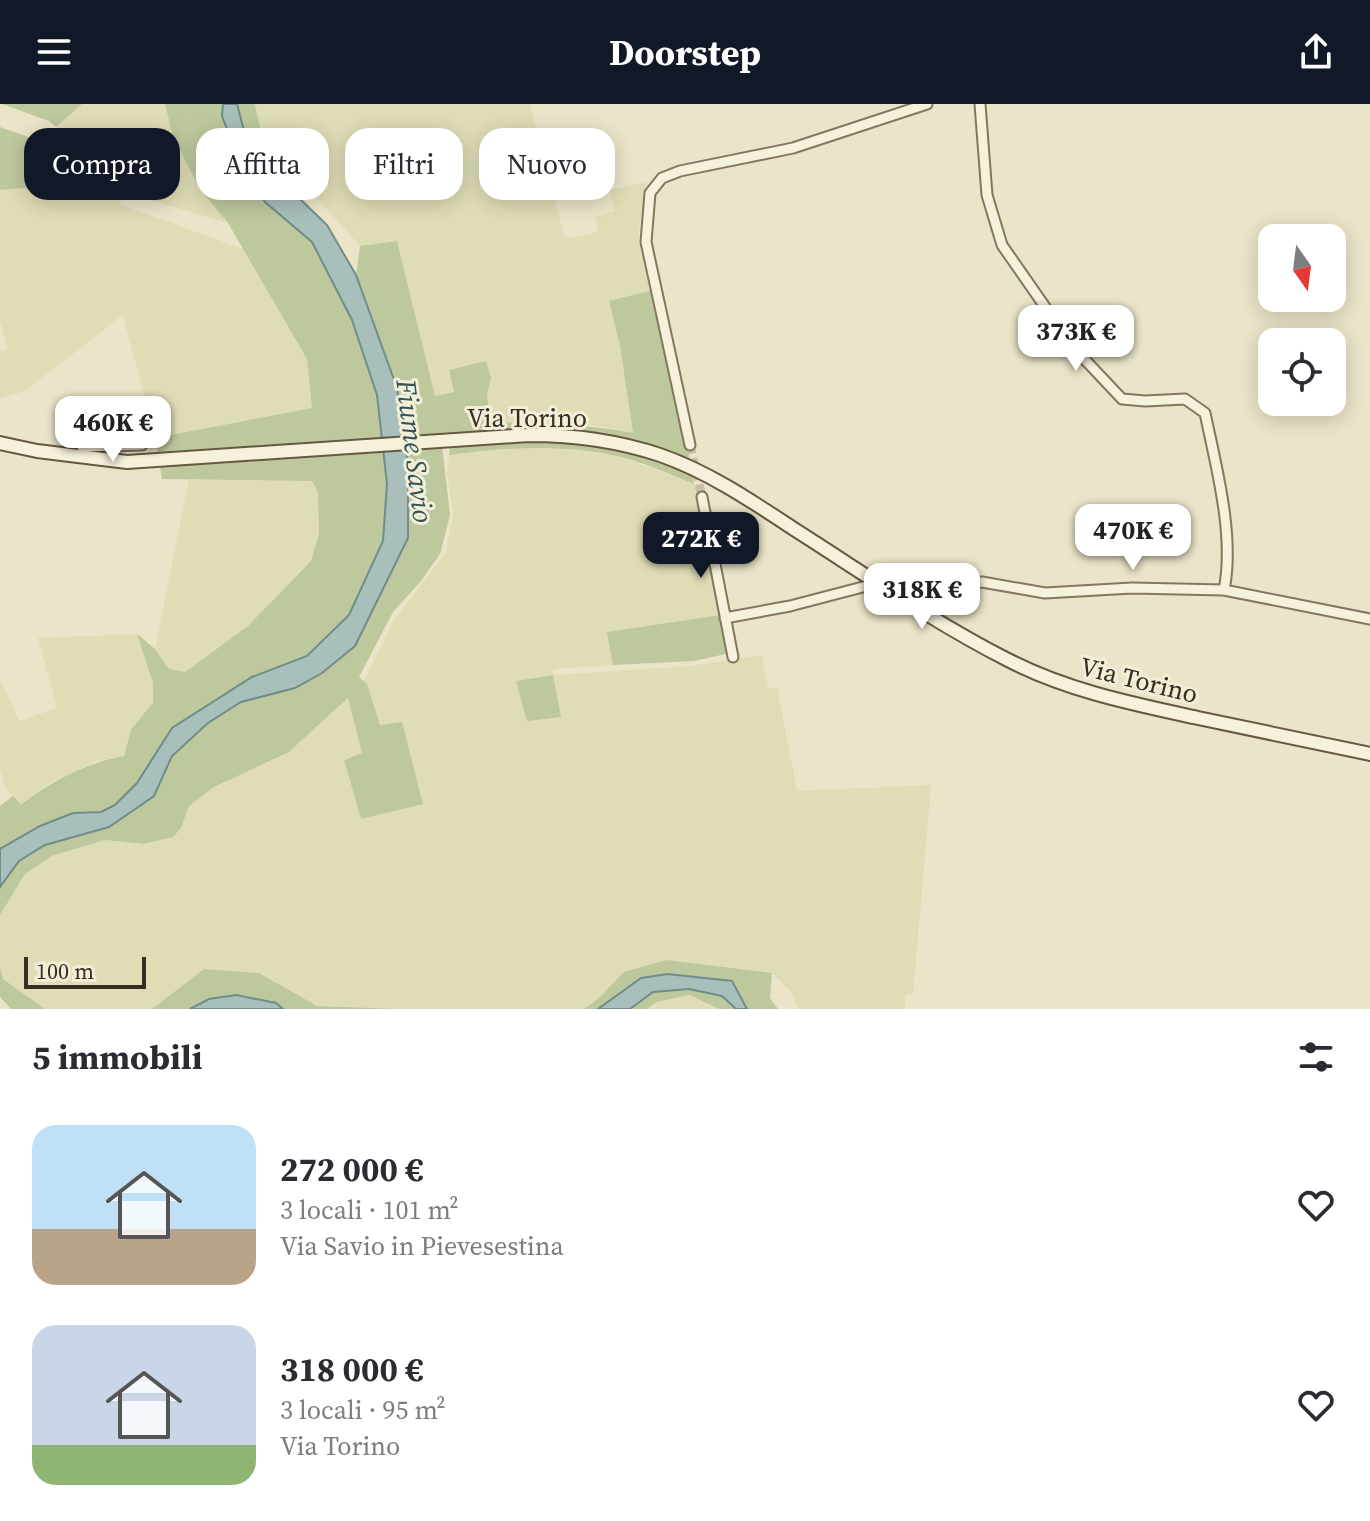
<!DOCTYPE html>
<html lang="it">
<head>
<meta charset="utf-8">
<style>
	body { margin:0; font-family:"Source Serif 4",serif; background:#f7f7f7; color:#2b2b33; height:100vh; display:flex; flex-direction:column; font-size:30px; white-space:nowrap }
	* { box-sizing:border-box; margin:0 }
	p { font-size:26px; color:#7c7c81 }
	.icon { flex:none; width:44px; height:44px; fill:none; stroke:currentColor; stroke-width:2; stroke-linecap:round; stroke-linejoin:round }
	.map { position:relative; height:905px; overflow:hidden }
	.side { display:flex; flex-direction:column; background:#fff; flex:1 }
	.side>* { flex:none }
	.guide { position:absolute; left:24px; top:24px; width:800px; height:72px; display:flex; gap:16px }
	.needle { width:52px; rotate:166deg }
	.tools { position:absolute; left:1258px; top:120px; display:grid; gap:16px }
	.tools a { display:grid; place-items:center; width:88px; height:88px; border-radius:16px; background:#fff; box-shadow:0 4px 20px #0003; font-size:40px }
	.scale { position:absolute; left:24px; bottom:20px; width:122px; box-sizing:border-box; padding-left:8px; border:4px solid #372e21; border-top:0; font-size:22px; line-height:28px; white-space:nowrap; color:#372e21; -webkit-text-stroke:6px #f2eed7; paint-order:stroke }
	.price { position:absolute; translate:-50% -68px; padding:0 18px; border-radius:16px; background:#fff; color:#222; font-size:26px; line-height:52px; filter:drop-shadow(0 2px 4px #0008) }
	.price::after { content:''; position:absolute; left:50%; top:48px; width:24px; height:18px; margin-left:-12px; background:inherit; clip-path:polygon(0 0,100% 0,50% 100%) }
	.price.current { background:#111827; color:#fff }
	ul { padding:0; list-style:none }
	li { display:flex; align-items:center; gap:24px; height:200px; padding:0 32px }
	li span { display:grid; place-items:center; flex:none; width:224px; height:160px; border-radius:24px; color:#555 }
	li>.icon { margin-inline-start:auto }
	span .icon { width:96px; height:96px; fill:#fffc; stroke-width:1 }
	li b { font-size:34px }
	h2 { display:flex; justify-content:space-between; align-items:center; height:96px; padding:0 32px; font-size:34px }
	.tag { padding:0 28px; border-radius:24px; background:#fff; box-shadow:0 4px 20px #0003; font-size:28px; line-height:72px }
	.tag.current { background:#111827; color:#fff }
	header { display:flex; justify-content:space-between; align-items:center; height:104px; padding:0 32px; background:#111827; color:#fff; font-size:36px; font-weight:700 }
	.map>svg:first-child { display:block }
	.farmland { fill:#dfddb6 }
	.green { fill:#bec89d }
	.water { fill:#a9bfbb; stroke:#708d89; stroke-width:2 }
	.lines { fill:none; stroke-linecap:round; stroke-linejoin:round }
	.street-tunnel { stroke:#c6c0a7; stroke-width:9; stroke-dasharray:9 4.5; stroke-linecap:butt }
	.street-casing { stroke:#85775f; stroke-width:13 }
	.secondary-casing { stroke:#675842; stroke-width:16 }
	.street { stroke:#f6f1db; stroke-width:9 }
	.secondary { stroke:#f6f1db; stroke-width:12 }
	.labels { text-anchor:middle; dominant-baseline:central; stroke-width:6; stroke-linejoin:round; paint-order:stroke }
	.street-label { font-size:26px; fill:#372e21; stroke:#f2eed7 }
	.water-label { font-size:28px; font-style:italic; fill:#325355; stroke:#f2eed7 }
</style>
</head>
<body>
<header><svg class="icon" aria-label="menu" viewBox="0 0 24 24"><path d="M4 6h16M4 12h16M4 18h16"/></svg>Doorstep<svg class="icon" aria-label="share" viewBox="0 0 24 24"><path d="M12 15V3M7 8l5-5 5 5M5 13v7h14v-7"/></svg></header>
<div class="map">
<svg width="1370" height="905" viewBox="0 0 1370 905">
	<rect width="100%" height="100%" fill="#eae4c8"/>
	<path class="farmland" d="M82 0H165L173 33 200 85 228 119 147 95 124 74 119 59 168 43 165 32 112 46 56 23Z
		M255 0H530L565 135 598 128 595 113 615 107 609 86 646 78 638 135 650 187 609 198 620 242 633 329 598 322 548 318 491 319 487 291 491 274 455 288 435 292 397 137 360 142 262 33Z
		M94 70 122 101 243 145 307 255 313 305 155 334 123 211 25 287 0 294V248L8 245 0 218V86L60 81Z
		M501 343H555L619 352 694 380 720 511 608 528 613 561 553 565V571L691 562 762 551 768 584 777 583 797 687 931 681 913 890 905 892V905H798L791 888 772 869 740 867 624 868 599 894 584 905H348L317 902 259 869 204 865 152 905H45L3 875 0 864V808L25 770 52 752 105 736 143 740 181 724 188 702 214 683 289 648 349 594 363 649 344 655 361 715 402 618 380 622 364 578 395 514 446 449 453 409 447 370 449 351Z
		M189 376 312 377 318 388 319 429 311 457 248 522 185 568 169 565 155 545Z
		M137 530 153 579V599L131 625 124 652 96 657 50 679 20 700 5 683 0 663V575L19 617 57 604 38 534Z
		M690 891 719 905H647L656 898Z"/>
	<path class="green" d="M2 0H82L56 23 49 17Z
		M165 0H223L222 12 236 48 265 98 312 138 352 215 377 291 387 380 383 437 349 511 307 552 252 573 172 624 137 679 115 701 101 708 73 709 40 722 0 745V702L13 692 21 700C53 677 85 659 124 652L131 625 153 599V579L137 530 155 545 169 565 185 568 248 522 311 457 319 429 318 388 312 377 162 375 155 334 312 304 307 255 228 119 200 85 173 33Z
		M237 0H255L262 33 269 41 249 46Z
		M0 23 67 47 60 81 0 86Z
		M397 137 435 292 454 288 449 266 486 257 491 274 487 291 491 319C540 318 586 320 633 329L620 242 609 197 650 187 673 274 690 359 542 326 441 332 450 411 440 450 421 477 393 508 359 573 367 580 380 621 402 618 423 700 361 715 344 656 362 649 348 594 289 648 214 683 189 702 181 724 173 733 143 740 105 736 52 752 25 770 0 811V783L19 757 45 741 109 723 154 692 172 652 208 619 241 598 295 584 355 542 408 434V362L397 284 356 171 360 142Z
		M535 337C591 338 641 350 692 372L694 380C669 370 643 358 617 352 561 340 506 343 449 351L450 343Z
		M720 511 730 549 694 557 613 561 607 528Z
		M553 571 561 613 527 617 516 577Z
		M666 856 772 869 770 894 778 905H747L731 877 641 874 598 905H584L599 894 624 868Z
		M0 864 3 875 45 905H11L0 893Z
		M204 865 259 869 317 902 398 905H283L276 899 209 895 190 905H152Z
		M689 885 722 892 736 905H719L690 891 656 898 647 905H630L653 888Z"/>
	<path class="water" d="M223 0H237L249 46 272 74 297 92 327 121 356 171 397 284 408 362V434L355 542 322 569 295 584 241 598 208 619 172 652 154 692 109 723 45 741 19 757 0 783V745L40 722 73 709 101 708 115 701 137 679 172 624 252 573 307 552 349 511 383 437 387 380 377 291 352 216 312 138 265 98 236 48 222 12Z
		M667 870 732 877 747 905H736L722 892 689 885 653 888 630 905H598L641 874Z
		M236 891 276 899 283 905H190L209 895Z"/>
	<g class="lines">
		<path class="street-tunnel" d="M690 341 702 393"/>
		<g class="street-casing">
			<path id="street" d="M980 0 987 91 1002 141 1073 243 1122 295 1145 297 1185 295 1205 309C1216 362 1235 432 1224 486
				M690 341 646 138 650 89 662 74 680 67 793 44 927 0
				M82 343 142 341
				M702 393 733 553
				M895 490 917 484 982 478 1045 489 1132 484 1224 486 1370 515
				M725 514 790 502 878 479"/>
		</g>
		<g class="secondary-casing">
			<path id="secondary" d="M0 339 37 347 127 358 529 331C573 331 618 337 660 351 709 368 753 398 797 427 866 471 935 519 1008 556 1068 587 1134 600 1198 614 1256 626 1313 638 1370 650"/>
		</g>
		<use href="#street" class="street"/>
		<use href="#secondary" class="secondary"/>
	</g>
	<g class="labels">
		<g class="street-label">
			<text x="527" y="314">Via Torino</text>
			<text transform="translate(1139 576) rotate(14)">Via Torino</text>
		</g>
		<g class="water-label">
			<text transform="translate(415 347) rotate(83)">Fiume Savio</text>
		</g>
	</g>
</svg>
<div class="tools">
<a><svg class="needle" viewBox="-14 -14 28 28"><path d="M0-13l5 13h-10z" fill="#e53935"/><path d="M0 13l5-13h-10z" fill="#7c7c81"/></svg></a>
<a><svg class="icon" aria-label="locate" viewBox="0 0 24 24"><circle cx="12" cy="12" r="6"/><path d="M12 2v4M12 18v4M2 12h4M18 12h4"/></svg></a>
</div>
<div class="scale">100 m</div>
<b class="price" style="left:1076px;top:269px">373K €</b>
<b class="price" style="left:113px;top:360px">460K €</b>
<b class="price" style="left:1133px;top:468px">470K €</b>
<b class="price current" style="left:701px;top:476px">272K €</b>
<b class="price" style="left:922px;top:527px">318K €</b>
<div class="guide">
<a class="tag current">Compra</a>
<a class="tag">Affitta</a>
<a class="tag">Filtri</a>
<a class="tag">Nuovo</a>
</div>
</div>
<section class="side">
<h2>5 immobili<svg class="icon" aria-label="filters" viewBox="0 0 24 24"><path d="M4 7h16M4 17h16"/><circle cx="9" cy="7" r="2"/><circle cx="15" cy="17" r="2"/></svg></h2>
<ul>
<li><span style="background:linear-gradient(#bfe0f5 65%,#b9a48a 0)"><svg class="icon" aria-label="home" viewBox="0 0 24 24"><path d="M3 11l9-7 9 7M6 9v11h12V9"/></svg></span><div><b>272 000 €</b><p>3 locali · 101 m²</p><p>Via Savio in Pievesestina</p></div><svg class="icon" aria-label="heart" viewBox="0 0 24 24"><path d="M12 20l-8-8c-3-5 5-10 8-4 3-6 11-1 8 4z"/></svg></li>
<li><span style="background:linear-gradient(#c9d6e8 75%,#8fb573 0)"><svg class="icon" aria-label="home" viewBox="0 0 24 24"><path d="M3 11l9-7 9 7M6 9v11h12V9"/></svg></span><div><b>318 000 €</b><p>3 locali · 95 m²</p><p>Via Torino</p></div><svg class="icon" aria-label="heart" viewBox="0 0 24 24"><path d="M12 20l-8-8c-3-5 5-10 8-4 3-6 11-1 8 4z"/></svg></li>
</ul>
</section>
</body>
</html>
